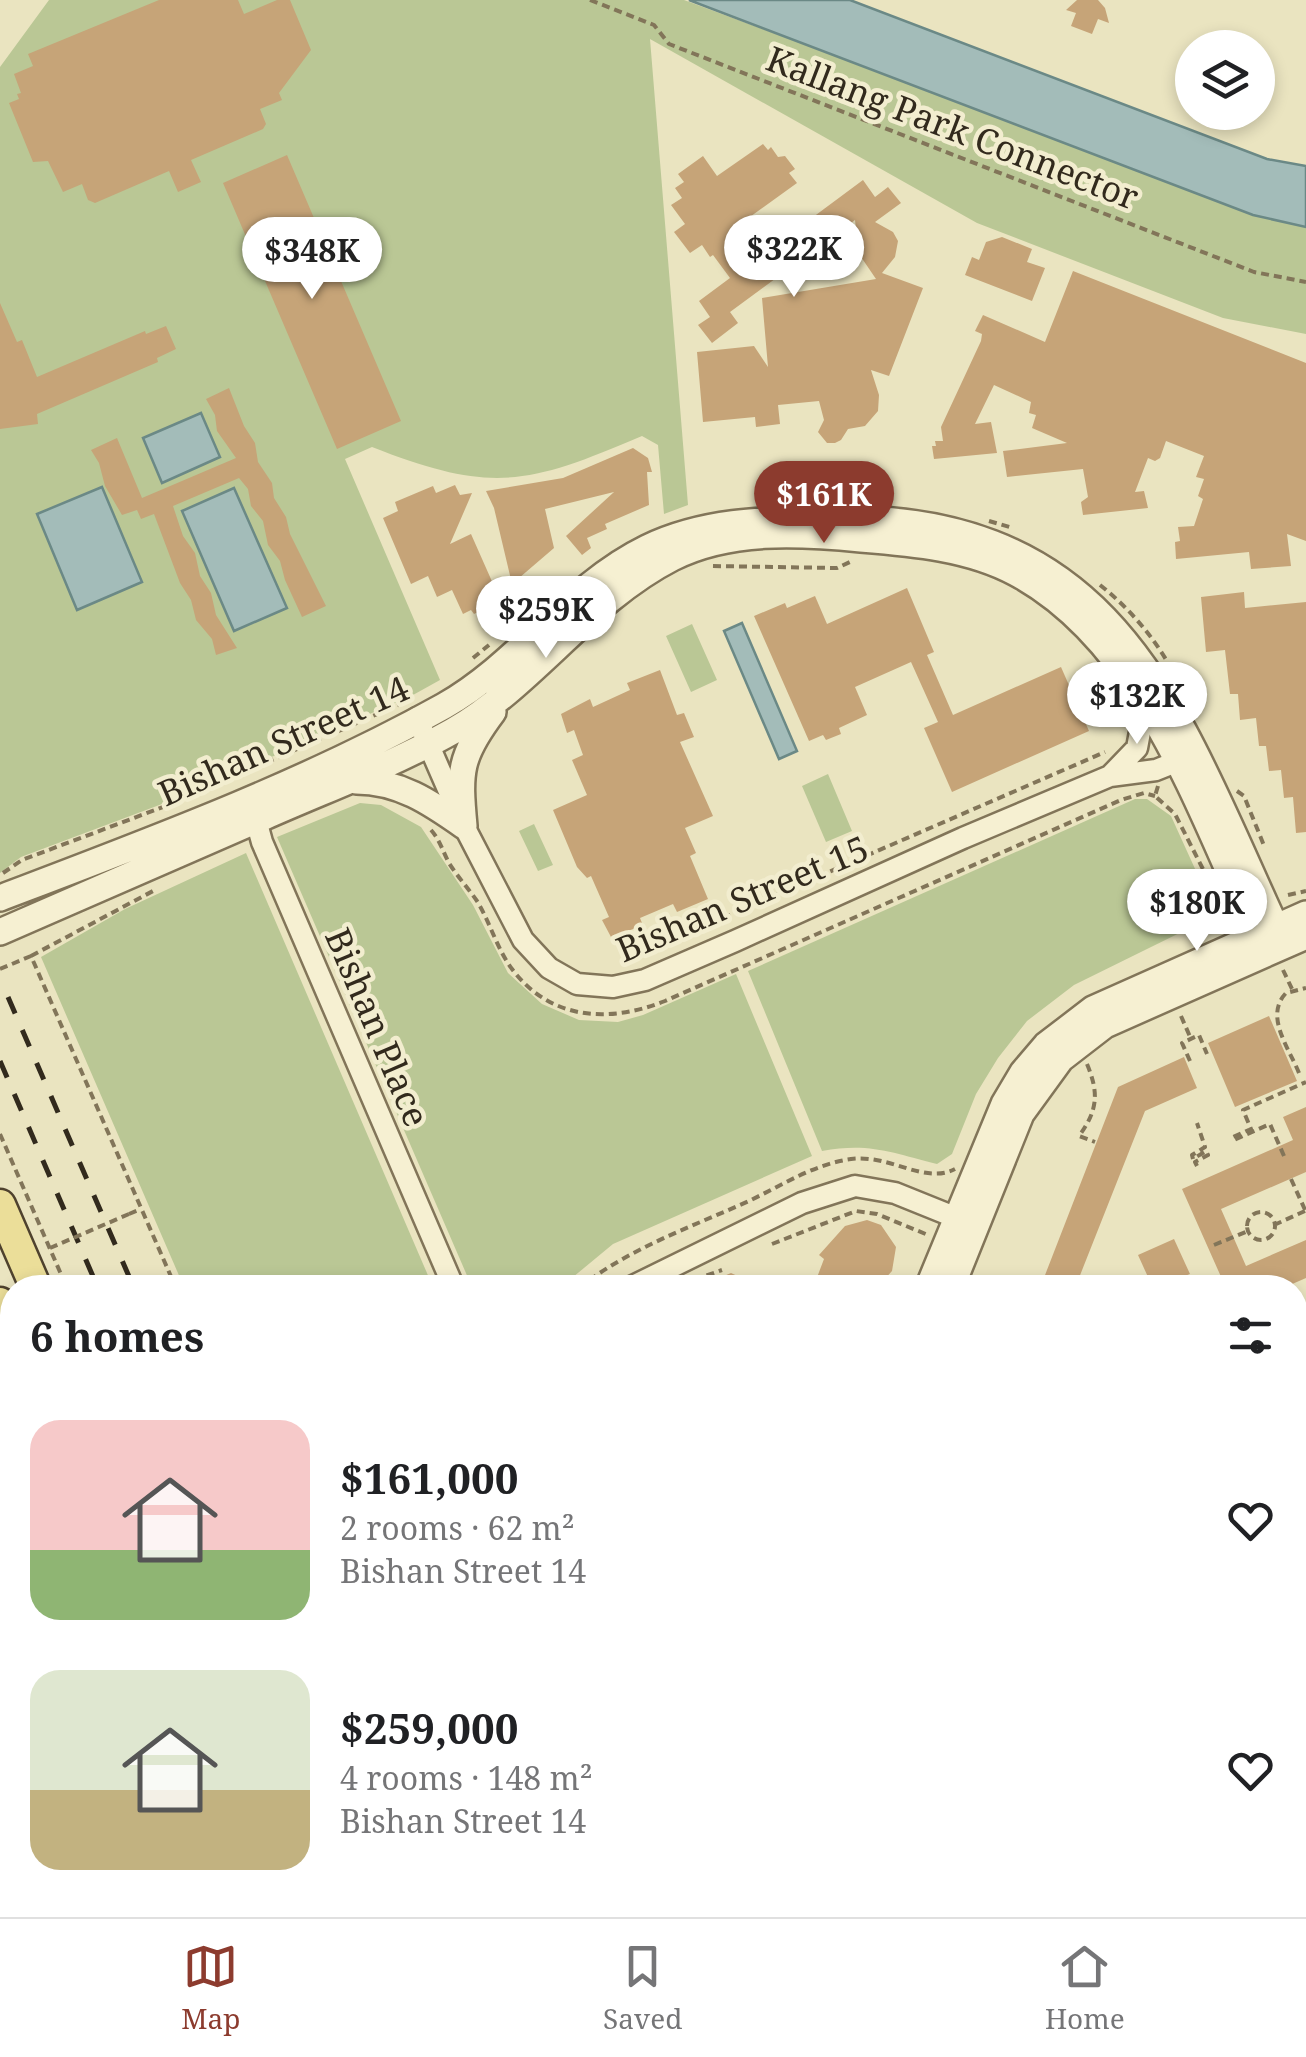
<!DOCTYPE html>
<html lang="en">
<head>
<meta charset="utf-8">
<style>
	body { margin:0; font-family:"Noto Serif",serif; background:#f2f2f2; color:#202124; height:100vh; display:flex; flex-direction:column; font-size:38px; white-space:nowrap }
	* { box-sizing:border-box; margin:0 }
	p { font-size:32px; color:#757577 }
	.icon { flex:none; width:55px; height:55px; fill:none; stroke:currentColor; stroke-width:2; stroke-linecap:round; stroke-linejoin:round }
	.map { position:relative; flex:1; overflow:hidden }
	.side { position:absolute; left:0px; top:1275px; width:1308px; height:642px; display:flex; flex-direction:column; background:#fff; border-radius:40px 40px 0 0; box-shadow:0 5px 15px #0003 }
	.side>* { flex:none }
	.tools { position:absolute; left:1175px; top:30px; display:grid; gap:20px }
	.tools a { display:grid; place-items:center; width:100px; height:100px; border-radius:50%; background:#fff; box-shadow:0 5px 15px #0003; font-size:50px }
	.price { position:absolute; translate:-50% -85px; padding:0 22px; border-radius:35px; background:#fff; color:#222; font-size:32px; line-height:65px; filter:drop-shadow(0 2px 5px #0008) }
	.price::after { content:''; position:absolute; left:50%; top:60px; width:30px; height:22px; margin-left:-15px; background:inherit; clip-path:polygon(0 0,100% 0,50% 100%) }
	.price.selected { background:#8c3b2e; color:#fff }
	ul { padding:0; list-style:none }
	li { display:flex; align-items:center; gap:30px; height:250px; padding:0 30px }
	li span { display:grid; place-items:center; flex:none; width:280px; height:200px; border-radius:30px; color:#555 }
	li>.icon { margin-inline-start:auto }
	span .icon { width:120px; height:120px; fill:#fffc; stroke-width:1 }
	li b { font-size:42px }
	h2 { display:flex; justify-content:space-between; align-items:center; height:120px; padding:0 30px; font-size:42px }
	.tab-bar { display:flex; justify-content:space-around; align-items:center; height:140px; border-top:2px solid #e0e0e0; background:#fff; font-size:28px; color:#757577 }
	.tab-bar a { display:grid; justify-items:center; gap:5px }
	.tab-bar .selected { color:#8c3b2e }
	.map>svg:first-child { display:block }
	.green { fill:#bac795 }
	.water { fill:#a3bcb9; stroke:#6b8986; stroke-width:2.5 }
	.building { fill:#c6a478 }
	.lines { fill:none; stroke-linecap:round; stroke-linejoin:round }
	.minor-casing { stroke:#827559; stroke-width:25 }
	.tertiary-casing { stroke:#827559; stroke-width:30 }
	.primary-casing { stroke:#4f422e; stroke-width:35 }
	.path { stroke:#827559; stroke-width:4; stroke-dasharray:8 5; stroke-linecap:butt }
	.minor { stroke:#f6f0d2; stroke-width:20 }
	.tertiary { stroke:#f6f0d2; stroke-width:25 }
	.primary { stroke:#ebde99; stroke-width:30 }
	.rail { stroke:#322a1d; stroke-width:5; stroke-dasharray:18 18; stroke-linecap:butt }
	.path-bridge { stroke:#827559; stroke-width:4; stroke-dasharray:8 5; stroke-linecap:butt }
	.labels { text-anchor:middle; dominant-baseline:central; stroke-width:9; stroke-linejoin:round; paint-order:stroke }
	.street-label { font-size:35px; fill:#322a1d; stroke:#f2edcf }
</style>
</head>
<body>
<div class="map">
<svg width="1306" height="1917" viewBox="0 0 1306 1917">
	<rect width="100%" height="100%" fill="#eae4c0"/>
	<path class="green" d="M49 0H684L871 69 1306 208V334L1223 318 977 223 650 39 688 505 664 514 658 445 642 436C527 485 492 494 372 447L345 459 440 680 413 695 178 798 21 857 0 873V67Z
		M692 624 717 680 691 692 666 636Z
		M828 774 852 831 826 842 802 786Z
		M1135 799H1147L1171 816 1216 915 1074 985 1027 1021 998 1058 976 1094 952 1154 937 1164C893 1153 869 1142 822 1151L748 971Z
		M360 803 381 805 421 827 473 905 508 973 542 1004 579 1020 618 1022 643 1015 736 974 812 1156 613 1244 561 1287H472L277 837Z
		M534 824 553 865 538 871 519 831Z
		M246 853 433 1287H184L41 957 125 909Z
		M1305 1429 1306 1508 1297 1512 1295 1433Z
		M443 1905H657L629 1917H448Z"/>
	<path class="water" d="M689 0H850L1267 159 1306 166V227L1253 215Z
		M201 413 220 457 162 483 143 438Z
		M102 487 142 582 77 610 37 514Z
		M234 488 287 608 234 631 182 511Z
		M742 623 797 751 779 759 724 631Z"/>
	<path class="building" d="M159 0H238L244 14 277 0H290L311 50 279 93 282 100 260 109 266 124 263 129 191 160 201 182 178 192 169 171 95 203 88 200 82 184 63 192 48 161 33 162 9 103 19 99 17 94 21 93 14 74 33 66 28 54Z
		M1077 0H1098L1105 8 1109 23 1098 19 1092 34 1071 26 1076 13 1066 10Z
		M763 144 768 150 771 147 778 157 785 156 795 169 789 173 797 183 740 224 762 255 863 180 875 197 888 187 901 203 875 222 893 232 898 241 895 257 882 273 923 288 889 376 871 370 879 395 878 411 865 426 848 429 841 440 835 443H827L818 432 824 420 819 401 778 405 780 424 756 427 755 417 703 422 697 352 754 346 768 367 762 298 876 279 859 254 855 220 730 312 738 323 712 343 698 325 710 317 699 301 730 278 713 255 710 257 702 245 690 253 674 232 685 224 671 205 682 198 675 188 684 182 678 174 703 156 717 176Z
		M287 155 401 421 337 449 223 183Z
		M1002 237 1032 249 1027 262 1045 268 1032 301 965 275 972 257 979 260 986 242Z
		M1073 271 1306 363V541L1287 534 1291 566 1251 569 1249 552 1176 559 1175 542 1180 541 1178 527 1194 526 1203 499 1198 496 1204 479 1196 477 1204 456 1166 441 1160 458 1155 461 1148 458 1135 492 1144 491 1148 508 1083 515 1081 502 1088 497 1083 469 1007 477 1003 451 1067 443 1032 428 1036 415 1029 413 1031 402 994 385 975 424 991 422 997 453 934 459 932 446H936L935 441H943L941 427 981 341 982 334 975 331 983 315 1045 342Z
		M0 303 17 342 22 340 37 377 145 331 146 334 166 326 176 349 157 358 158 362 37 414 38 424 0 429Z
		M229 388 244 426 255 443 258 462 272 483 274 498 286 517 290 534 326 606 302 617 285 580 280 561 268 545 263 521 251 506 248 489 239 478 173 506 183 536 195 553 200 576 211 593 216 615 237 648 216 655 212 639 196 620 191 600 180 583 154 514 141 519 137 510 122 515 105 486 99 463 91 450 117 438 142 498 236 458 217 431 215 415 206 399Z
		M633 448 648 458 652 472H647L649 505 605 524 607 529 587 538 591 548 582 555 566 536 614 492 545 509 554 548 512 584 494 508 486 491 563 478Z
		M455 485 460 495 472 493 450 544 471 534 498 595 483 601 486 608 474 614 471 610 463 614 452 590 437 597 428 576 411 584 383 518 398 511 395 502 433 486 436 493Z
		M907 588 934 652 927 655 953 715 1061 667 1089 731 952 792 924 728 938 722 911 662 855 687 867 715 839 728 841 734 826 740 823 735 809 741 754 616 785 603 787 608 815 596 827 624Z
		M1244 592 1245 608 1306 602V832L1296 833 1293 797 1284 798 1281 770 1269 771 1266 746H1259L1256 718 1240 720 1238 694H1230L1225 650 1206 652 1201 597Z
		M660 670 677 715 684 713 694 737 680 742 713 816 685 828 696 853 690 856 708 899 677 912 673 904 640 918 642 923 636 928 611 937 602 920 609 917 591 876 587 878 577 867 553 810 587 795 572 760 583 755 574 730 567 733 561 714 590 699 593 707 630 690 627 683Z
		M1269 1016 1297 1081 1235 1107 1208 1043Z
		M1184 1057 1197 1088 1145 1111 1075 1288H1040L1118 1087Z
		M1306 1107V1172L1221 1209 1246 1266 1306 1240V1278L1283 1288H1226L1182 1189 1293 1140 1283 1117Z
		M867 1220 881 1225 896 1247 892 1271 883 1281 872 1285 860 1286 845 1279 841 1288H813L824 1259 819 1255 845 1226Z
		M1174 1239 1190 1274 1153 1288 1138 1255Z
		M731 1273 763 1288H698V1287Z"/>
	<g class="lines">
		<g class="minor-casing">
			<path id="minor" d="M417 718 464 826 523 940 549 968 577 984 613 987 645 980 735 941 963 838 1110 776 1156 770 1176 762 1182 746
				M1110 776 1137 748 1145 705
				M248 809 256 820 262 842 454 1288
				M629 1288 802 1203 855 1186 895 1193 957 1218
				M0 1535 12 1516
				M0 1794 12 1813
				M69 1905 71 1917"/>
		</g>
		<g class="tertiary-casing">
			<path id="tertiary" d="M356 781C399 781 430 802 464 826
				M464 826C459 772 459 757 493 712
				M0 898C150 841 304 784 444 706 520 663 569 586 647 548 705 520 766 520 829 519 1125 511 1179 722 1284 945
				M0 932C88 894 176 856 264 817 327 789 393 765 453 731 534 684 588 601 672 558 729 529 799 533 861 539 912 543 970 548 1016 573 1150 645 1203 824 1266 953
				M928 1288 1004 1104 1023 1072 1046 1045 1093 1009 1306 914
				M951 1288 1021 1114 1061 1059 1105 1025 1306 936
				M1113 1905 1118 1917
				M1135 1905 1140 1917"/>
		</g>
		<g class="primary-casing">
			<path id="primary" d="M0 1205 36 1288
				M0 1303 12 1332
				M264 1905 269 1917
				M305 1905 310 1917"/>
		</g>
		<path class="path" d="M590 0 654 25 669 44 1254 272 1306 282
			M989 521 1013 528
			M713 566 837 568 852 561
			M1100 585C1129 608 1153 636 1171 668
			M473 658 489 645
			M1158 786 1155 796 1175 814 1208 879
			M1237 791 1244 796 1265 848
			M431 830C440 840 443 852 449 863 457 876 468 888 477 901 490 922 497 949 512 969 551 1021 610 1023 665 1001L1121 800 1144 793 1155 796
			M3 873 22 860 171 804 398 705
			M1288 895 1306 891
			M723 918 1105 752
			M1210 932 1226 920
			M31 956 153 891
			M0 969 31 956 176 1288
			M1283 970 1292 989
			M1181 1016 1191 1039
			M1190 1061 1182 1043 1199 1035 1207 1054
			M1087 1064C1099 1093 1098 1110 1079 1136L1095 1142
			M1299 1073C1289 1048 1264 1016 1286 993L1306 988
			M0 1134 67 1288
			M1284 1156 1270 1124 1234 1140 1233 1137 1251 1129 1243 1110 1306 1082
			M1197 1166 1195 1162 1208 1155 1206 1151 1193 1159 1192 1155 1205 1147 1197 1123
			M1291 1179 1306 1212
			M1247 1226a14 14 0 1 1 28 0a14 14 0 1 1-28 0Z
			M129 1214 141 1209
			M1274 1225 1305 1211
			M772 1244 856 1211 877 1214 928 1235
			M1214 1245 1248 1231
			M682 1284 722 1270
			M579 1288C631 1247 692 1227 751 1200 784 1184 815 1164 851 1159 891 1154 924 1185 955 1169
			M1295 1432 1306 1427
			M1295 1518 1306 1513
			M1295 1720 1306 1715
			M1295 1728 1306 1754
			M1295 1749 1306 1744
			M335 1905 341 1917
			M718 1917 747 1905"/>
		<use href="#minor" class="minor"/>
		<use href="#tertiary" class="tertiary"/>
		<use href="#primary" class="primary"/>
		<path class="rail" d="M8 997 134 1288
			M0 1061 98 1288
			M365 1905 371 1917
			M402 1905 407 1917"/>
		<path class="path-bridge" d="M50 1248 129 1214"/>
	</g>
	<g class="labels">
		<g class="street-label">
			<text transform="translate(953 127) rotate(21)">Kallang Park Connector</text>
			<text transform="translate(283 740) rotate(-24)">Bishan Street 14</text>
			<text transform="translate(742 898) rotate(-23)">Bishan Street 15</text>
			<text transform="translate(378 1027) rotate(67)">Bishan Place</text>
		</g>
	</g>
</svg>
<div class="tools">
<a><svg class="icon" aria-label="layers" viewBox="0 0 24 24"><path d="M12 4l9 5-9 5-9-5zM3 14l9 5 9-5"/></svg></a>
</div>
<b class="price" style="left:794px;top:300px">$322K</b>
<b class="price" style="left:312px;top:302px">$348K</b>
<b class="price selected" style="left:824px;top:546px">$161K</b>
<b class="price" style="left:546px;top:661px">$259K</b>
<b class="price" style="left:1137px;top:747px">$132K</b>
<b class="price" style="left:1197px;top:954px">$180K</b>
<section class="side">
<h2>6 homes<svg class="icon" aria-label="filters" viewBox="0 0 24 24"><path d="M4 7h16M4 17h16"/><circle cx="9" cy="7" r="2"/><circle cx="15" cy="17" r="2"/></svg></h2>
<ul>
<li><span style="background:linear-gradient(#f6c9c9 65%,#8fb573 0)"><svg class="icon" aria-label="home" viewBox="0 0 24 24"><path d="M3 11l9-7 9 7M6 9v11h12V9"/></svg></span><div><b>$161,000</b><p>2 rooms · 62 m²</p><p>Bishan Street 14</p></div><svg class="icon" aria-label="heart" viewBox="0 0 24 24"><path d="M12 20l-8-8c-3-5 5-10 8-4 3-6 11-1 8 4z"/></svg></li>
<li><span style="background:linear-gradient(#dfe7d0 60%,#c2b280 0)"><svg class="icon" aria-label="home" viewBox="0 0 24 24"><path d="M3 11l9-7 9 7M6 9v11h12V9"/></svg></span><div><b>$259,000</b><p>4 rooms · 148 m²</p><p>Bishan Street 14</p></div><svg class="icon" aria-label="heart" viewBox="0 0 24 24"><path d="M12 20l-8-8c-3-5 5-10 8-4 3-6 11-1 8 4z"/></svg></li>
</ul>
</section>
</div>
<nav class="tab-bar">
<a class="selected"><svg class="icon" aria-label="map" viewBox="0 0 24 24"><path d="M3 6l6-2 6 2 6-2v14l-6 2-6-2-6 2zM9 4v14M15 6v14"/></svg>Map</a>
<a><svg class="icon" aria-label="saved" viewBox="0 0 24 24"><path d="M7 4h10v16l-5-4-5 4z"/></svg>Saved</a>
<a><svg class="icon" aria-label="home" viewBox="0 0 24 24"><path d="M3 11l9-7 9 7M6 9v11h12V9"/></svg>Home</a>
</nav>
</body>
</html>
